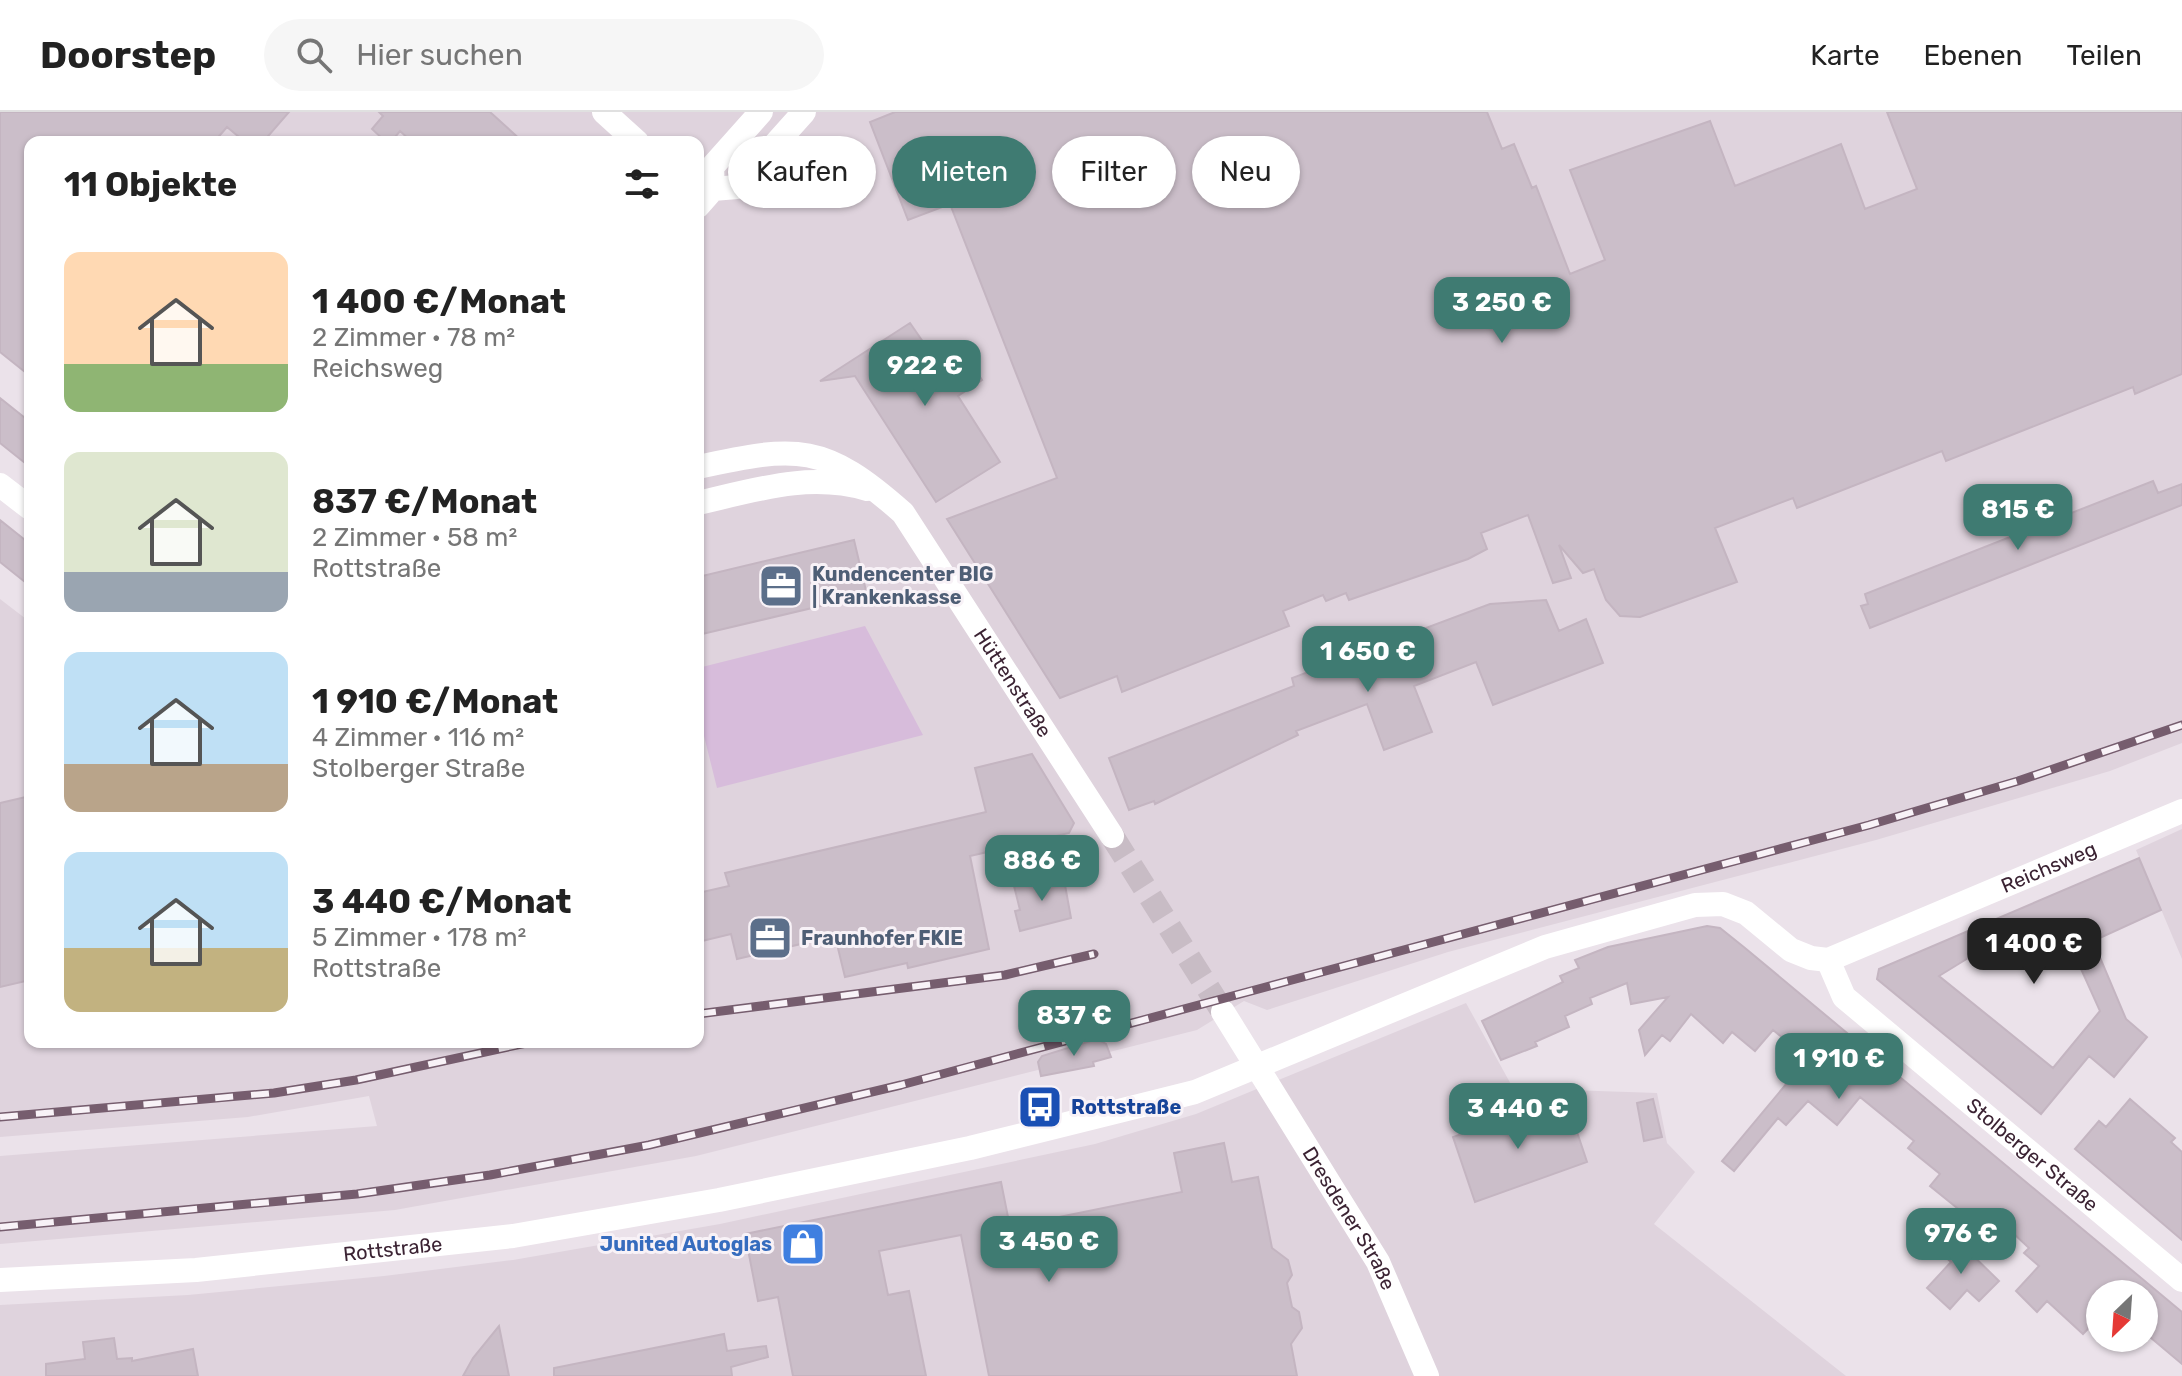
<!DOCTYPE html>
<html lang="de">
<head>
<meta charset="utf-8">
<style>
	body { margin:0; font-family:Rubik,sans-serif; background:#f6f6f6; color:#222; height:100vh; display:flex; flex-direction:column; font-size:30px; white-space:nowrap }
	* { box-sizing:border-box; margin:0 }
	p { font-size:26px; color:#767676 }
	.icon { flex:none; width:44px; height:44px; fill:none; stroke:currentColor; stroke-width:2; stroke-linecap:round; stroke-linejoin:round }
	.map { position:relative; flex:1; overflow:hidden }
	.drawer { position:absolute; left:24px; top:24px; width:680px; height:912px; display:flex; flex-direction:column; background:#fff; border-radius:16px; box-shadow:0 2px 6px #0004 }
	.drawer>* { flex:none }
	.banner { position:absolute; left:728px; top:24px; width:760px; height:72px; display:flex; gap:16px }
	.needle { width:52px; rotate:205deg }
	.buttons { position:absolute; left:2086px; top:1168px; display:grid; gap:16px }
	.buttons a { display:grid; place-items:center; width:72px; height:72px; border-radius:50%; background:#fff; box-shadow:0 2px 6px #0004; font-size:40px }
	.price { position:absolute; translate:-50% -68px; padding:0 18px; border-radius:16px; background:#3f7b72; color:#fff; font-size:26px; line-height:52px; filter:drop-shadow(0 2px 4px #0008) }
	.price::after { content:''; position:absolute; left:50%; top:48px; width:24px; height:18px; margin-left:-12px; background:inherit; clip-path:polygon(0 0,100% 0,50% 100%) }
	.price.current { background:#222; color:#fff }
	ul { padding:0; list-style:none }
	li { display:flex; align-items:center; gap:24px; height:200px; padding:0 40px }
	li span { display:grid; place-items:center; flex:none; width:224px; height:160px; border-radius:16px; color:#555 }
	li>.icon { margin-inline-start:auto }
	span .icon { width:96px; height:96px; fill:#fffc; stroke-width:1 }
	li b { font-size:34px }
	h2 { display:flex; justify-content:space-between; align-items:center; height:96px; padding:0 40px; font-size:34px }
	.chip { padding:0 28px; border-radius:36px; background:#fff; box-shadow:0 2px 6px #0004; font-size:28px; line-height:72px }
	.chip.current { background:#3f7b72; color:#fff }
	header { display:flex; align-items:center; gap:48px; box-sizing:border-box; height:112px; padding:0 40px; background:#fff; border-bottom:2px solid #e0e0e0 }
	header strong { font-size:38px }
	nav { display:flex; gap:44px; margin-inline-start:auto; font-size:28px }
	.search { width:560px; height:72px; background:#f6f6f6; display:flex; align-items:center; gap:20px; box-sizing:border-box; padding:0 28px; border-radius:44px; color:#767676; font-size:30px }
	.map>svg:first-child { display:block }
	.built { fill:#dfd3dd }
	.green { fill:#d7bcdb }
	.building { fill:#cbbec9; stroke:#c4b5c1; stroke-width:2; fill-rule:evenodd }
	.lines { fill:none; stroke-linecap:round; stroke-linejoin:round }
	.minor-tunnel { stroke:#c8bcc5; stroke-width:24; stroke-dasharray:24 12; stroke-linecap:butt }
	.minor { stroke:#fff; stroke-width:24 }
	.rail-casing { stroke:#765d6e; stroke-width:9 }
	.rail { stroke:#f8f2f7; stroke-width:6; stroke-dasharray:18; stroke-linecap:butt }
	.labels { text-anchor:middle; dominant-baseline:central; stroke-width:6; stroke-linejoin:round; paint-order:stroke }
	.service-label { font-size:20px; font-weight:bold; fill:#4e5e75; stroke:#f8f2f7; text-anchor:start }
	.street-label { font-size:20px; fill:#3b2333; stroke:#f8f2f7 }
	.transit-label { font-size:20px; font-weight:bold; fill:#164399; stroke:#f8f2f7; text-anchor:start }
	.shop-label { font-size:20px; font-weight:bold; fill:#366cbe; stroke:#f8f2f7; text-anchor:end }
</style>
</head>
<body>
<header>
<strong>Doorstep</strong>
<div class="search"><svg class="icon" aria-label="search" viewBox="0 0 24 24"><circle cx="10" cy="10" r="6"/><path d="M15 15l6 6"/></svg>Hier suchen</div>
<nav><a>Karte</a><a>Ebenen</a><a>Teilen</a></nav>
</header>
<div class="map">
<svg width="2182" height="1264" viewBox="0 0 2182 1264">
	<rect width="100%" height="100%" fill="#ebe2ea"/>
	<path class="built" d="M0 0H2182V631L2110 659 1876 728 1448 840 1267 898 1244 889 1197 918 696 1044 395 1098 0 1132V1044L377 1014 369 984 248 1005 0 1025V487L30 510V930H698V30H30Z
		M2182 717V847L2136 738Z
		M1466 891 1513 976 1657 981 1667 1031 1695 1060 1654 1112 1846 1264H0V1193L188 1183 384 1164 513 1148 720 1112 1095 1032 1196 1002Z"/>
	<path class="green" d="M865 514 923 623 717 676 698 600V556Z"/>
	<path class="building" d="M0 0H289L263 30H245L227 15 214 30H30V264L0 240Z
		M379 0H490L523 30H412L400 19 391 30H386L372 17 383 4Z
		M895 0H1487L1502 37 1514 32 1532 76 1536 74 1570 162 1605 148 1570 58 1710 9 1735 74 1841 32 1865 97 1917 77 1887 0H2182V262L2135 282 2133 275 1946 349 1942 339 1797 396 1793 386 1715 416 1737 470 1640 505 1620 504 1606 488 1594 457 1583 461 1559 433 1571 466 1553 471 1528 403 1481 421 1487 437 1468 447 1349 488 1346 481 1326 489 1323 483 1283 499 1289 514 1122 580 1117 564 1060 586 947 407 1057 366 950 92 908 108 870 10Z
		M910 211 937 250 960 235 982 268 958 284 1000 350 936 390 855 264 820 269Z
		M0 286 30 310V355L0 331Z
		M2153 369 2158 381 2182 372V393L1870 516 1861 494 1868 492 1865 482Z
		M0 408 30 432V474L0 450Z
		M854 428 867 483 698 523V465Z
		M1546 488 1559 519 1586 507 1603 551 1493 593 1476 550 1414 574 1432 620 1384 638 1367 592 1296 619 1298 623 1155 692 1154 689 1129 698 1109 646 1294 574 1292 566 1490 492Z
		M1032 642 1074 711 1069 721 970 744 989 837 908 856 907 851 845 865 835 824 737 847 731 822 698 830V781L729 774 725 761 986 700 975 656Z
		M30 684V868L0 875V691Z
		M2139 746 2161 798 2093 829 2126 907 2147 925 2114 965 2089 944 2041 1002 1877 867 1879 857ZM2068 828 2100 899 2053 956 1939 864 1978 840 1982 852 2004 843 2014 851Z
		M1063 762 1071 806 1020 819 1015 799 1020 798 1014 774Z
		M1707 814 1720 816 1745 836 2182 1200V1252L2144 1220V1182H2100V1204L2083 1222 2047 1189 2037 1200 2016 1179 2039 1154 2024 1141 2029 1136 1995 1104 1983 1117 1930 1074 1940 1062 1908 1036 1914 1029 1860 985 1837 1013 1808 989 1786 1013 1778 1006 1734 1059 1722 1049 1808 946 1773 918 1755 939 1732 920 1723 931 1691 902 1670 929 1662 923 1645 943 1639 918 1668 885 1631 892 1627 871 1590 886 1592 892 1565 904 1569 915 1535 930 1537 934 1501 948 1482 909 1563 870 1560 864 1579 856 1575 848 1608 835Z
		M1097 927 1106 932 1111 945 1093 950 1094 954 1041 964 1038 950 1042 944Z
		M1653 987 1662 1025 1644 1029 1637 991Z
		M2130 987 2175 1026 2171 1030 2182 1040V1128L2075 1037 2099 1009 2106 1015Z
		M1549 992 1553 1005 1570 999 1587 1050 1475 1090 1453 1025 1473 1018 1470 1010 1488 1003 1491 1012Z
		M1224 1031 1232 1070 1258 1065 1272 1136 1288 1148 1292 1163 1287 1171 1292 1195 1299 1200 1302 1216 1291 1232 1297 1264H989L961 1123 879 1139 888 1183 909 1179 926 1264H793L778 1185 758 1189 745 1122 1001 1070 1010 1115 1182 1080 1174 1041Z
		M1951 1129H1958L1999 1169 1979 1189 1967 1178 1950 1197 1927 1176 1951 1150 1940 1140Z
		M499 1214 509 1264H463L473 1246Z
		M724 1222 727 1239 766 1234 768 1245 731 1255 732 1264H554V1256Z
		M114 1226 117 1247 132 1246V1249L193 1237 198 1264H46V1252L85 1247 83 1230Z"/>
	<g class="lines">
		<path class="minor-tunnel" d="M1112 724 1223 900"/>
		<g class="minor">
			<path d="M604 0 637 30"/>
			<path d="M713 77 712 55 761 0"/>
			<path d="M698 94 713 77 737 75 804 0"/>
			<path id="s1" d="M698 355C798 333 824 331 903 401L1112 724"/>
			<path d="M0 373 30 396"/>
			<path d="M698 391C755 378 809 360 867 377"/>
			<path id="s2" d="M1828 848 1844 885 2182 1168"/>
			<path id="s3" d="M1223 900 1378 1150 1427 1264"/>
			<path id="s4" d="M0 1168 196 1158 513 1124 719 1088 970 1036 1195 980 1545 835 1695 793 1723 792 1746 801 1791 838 1811 846 1828 848 2182 699"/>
		</g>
		<g class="rail-casing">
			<path id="rail" d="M698 902 1005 863 1094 842
				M0 1005 274 981 356 968 531 930
				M0 1115 357 1082 490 1063 649 1033 901 973 1869 713 2018 669 2182 613"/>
		</g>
		<use href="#rail" class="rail"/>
	</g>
	<defs>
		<g id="office-square" transform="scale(2.3)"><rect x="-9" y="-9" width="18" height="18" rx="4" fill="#5c6f8a" stroke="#f8f2f7"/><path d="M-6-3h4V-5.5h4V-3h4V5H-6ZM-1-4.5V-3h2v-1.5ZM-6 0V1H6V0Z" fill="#fff"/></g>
		<g id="bus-square" transform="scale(2.3)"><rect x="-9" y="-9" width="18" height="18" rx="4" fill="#1a4fb4" stroke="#f8f2f7"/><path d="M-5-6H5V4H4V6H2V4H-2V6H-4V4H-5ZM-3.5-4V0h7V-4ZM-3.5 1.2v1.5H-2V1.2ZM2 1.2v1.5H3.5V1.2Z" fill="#fff"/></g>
		<g id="shop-square" transform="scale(2.3)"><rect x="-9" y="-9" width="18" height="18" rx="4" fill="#3f7fe0" stroke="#f8f2f7"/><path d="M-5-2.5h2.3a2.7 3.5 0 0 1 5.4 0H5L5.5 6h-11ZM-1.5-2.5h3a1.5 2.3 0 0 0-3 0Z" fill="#fff"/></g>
	</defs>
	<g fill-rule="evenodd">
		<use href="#office-square" x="781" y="474"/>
		<use href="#office-square" x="770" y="826"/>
		<use href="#bus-square" x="1040" y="995"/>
		<use href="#shop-square" x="803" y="1132"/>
	</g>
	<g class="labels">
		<g class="service-label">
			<text x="812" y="462">Kundencenter BIG<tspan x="812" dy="23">| Krankenkasse</tspan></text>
			<text x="801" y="826">Fraunhofer FKIE</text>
		</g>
		<g class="street-label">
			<text stroke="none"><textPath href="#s1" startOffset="426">Hüttenstraße</textPath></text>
			<text stroke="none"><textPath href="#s4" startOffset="2136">Reichsweg</textPath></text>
			<text stroke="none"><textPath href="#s2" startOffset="286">Stolberger Straße</textPath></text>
			<text stroke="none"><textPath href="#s3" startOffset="242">Dresdener Straße</textPath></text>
			<text stroke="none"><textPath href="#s4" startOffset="394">Rottstraße</textPath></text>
		</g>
		<g class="transit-label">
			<text x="1071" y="995">Rottstraße</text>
		</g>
		<g class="shop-label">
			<text x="772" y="1132">Junited Autoglas</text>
		</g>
	</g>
</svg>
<div class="buttons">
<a><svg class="needle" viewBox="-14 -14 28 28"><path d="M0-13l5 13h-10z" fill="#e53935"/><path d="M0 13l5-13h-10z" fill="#767676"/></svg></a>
</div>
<b class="price" style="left:1502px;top:233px">3 250 €</b>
<b class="price" style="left:925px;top:296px">922 €</b>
<b class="price" style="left:2018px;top:440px">815 €</b>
<b class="price" style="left:1368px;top:582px">1 650 €</b>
<b class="price" style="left:1042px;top:791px">886 €</b>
<b class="price current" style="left:2034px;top:874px">1 400 €</b>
<b class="price" style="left:1074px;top:946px">837 €</b>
<b class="price" style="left:1839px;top:989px">1 910 €</b>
<b class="price" style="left:1518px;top:1039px">3 440 €</b>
<b class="price" style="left:1961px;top:1164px">976 €</b>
<b class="price" style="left:1049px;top:1172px">3 450 €</b>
<div class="banner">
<a class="chip">Kaufen</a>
<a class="chip current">Mieten</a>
<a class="chip">Filter</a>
<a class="chip">Neu</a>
</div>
<section class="drawer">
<h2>11 Objekte<svg class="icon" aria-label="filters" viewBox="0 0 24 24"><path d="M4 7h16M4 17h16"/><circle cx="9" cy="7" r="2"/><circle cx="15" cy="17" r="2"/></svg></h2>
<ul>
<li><span style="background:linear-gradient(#ffd9b3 70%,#8fb573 0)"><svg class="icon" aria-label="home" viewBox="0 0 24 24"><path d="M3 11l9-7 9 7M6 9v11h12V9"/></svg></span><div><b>1 400 €/Monat</b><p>2 Zimmer · 78 m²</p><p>Reichsweg</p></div></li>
<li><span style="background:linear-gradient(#dfe7d0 75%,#9aa5b1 0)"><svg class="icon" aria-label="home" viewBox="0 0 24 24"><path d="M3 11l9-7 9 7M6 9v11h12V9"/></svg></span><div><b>837 €/Monat</b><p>2 Zimmer · 58 m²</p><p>Rottstraße</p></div></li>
<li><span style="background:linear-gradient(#bfe0f5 70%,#b9a48a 0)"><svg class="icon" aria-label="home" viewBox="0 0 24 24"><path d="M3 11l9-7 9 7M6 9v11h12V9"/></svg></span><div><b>1 910 €/Monat</b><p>4 Zimmer · 116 m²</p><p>Stolberger Straße</p></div></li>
<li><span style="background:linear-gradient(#bfe0f5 60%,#c2b280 0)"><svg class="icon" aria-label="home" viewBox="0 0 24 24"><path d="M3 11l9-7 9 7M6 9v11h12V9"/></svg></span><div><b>3 440 €/Monat</b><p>5 Zimmer · 178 m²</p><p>Rottstraße</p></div></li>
</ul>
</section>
</div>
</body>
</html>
